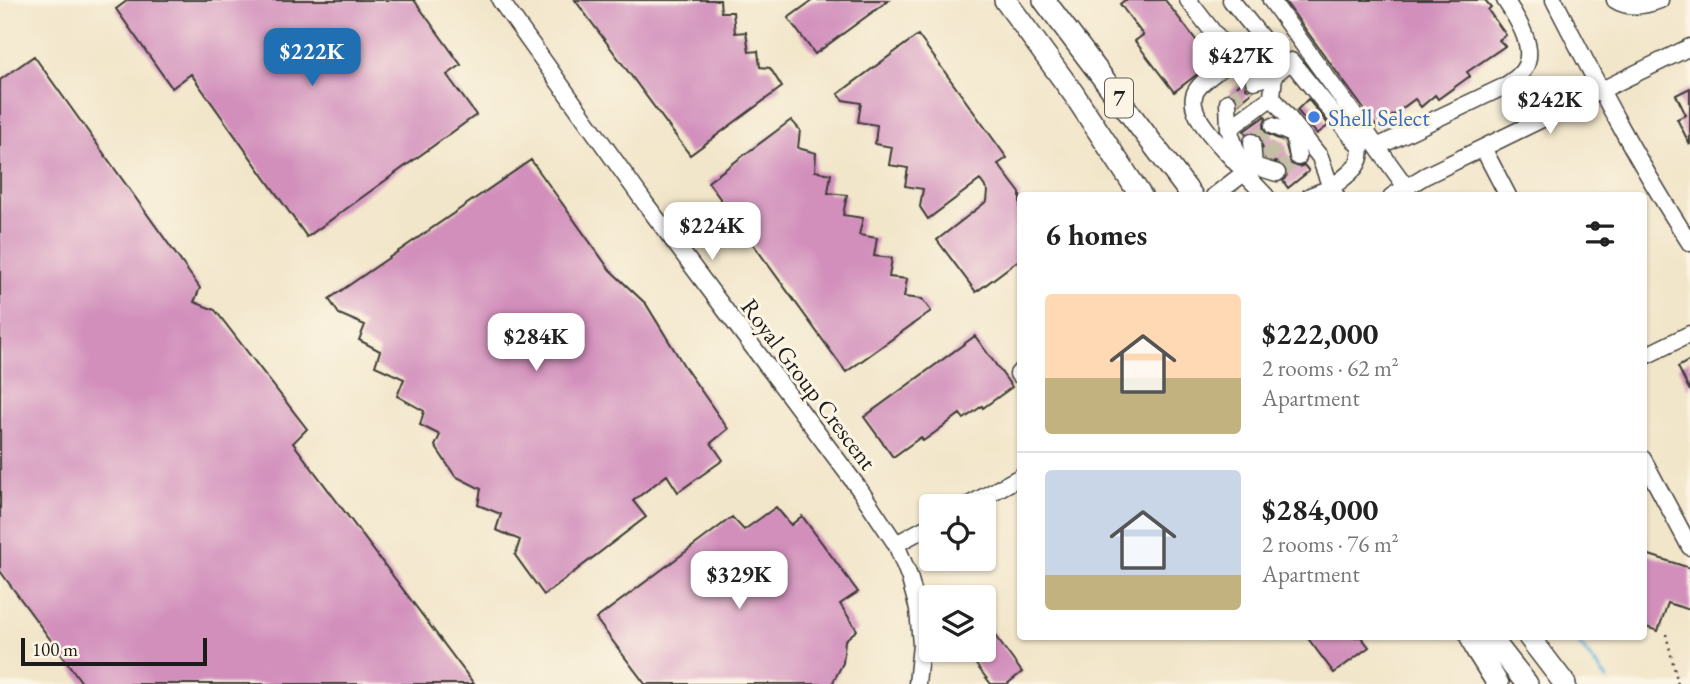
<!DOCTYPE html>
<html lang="en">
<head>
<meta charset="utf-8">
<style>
	body { margin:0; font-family:"EB Garamond",serif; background:#f2f2f2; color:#222; height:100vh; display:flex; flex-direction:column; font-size:26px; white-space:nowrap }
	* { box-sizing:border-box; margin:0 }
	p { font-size:23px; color:#767676 }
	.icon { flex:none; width:38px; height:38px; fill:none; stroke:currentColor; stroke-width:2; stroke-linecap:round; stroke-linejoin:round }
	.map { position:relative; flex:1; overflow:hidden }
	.side { position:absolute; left:1017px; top:192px; width:630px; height:448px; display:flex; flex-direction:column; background:#fff; border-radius:7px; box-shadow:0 2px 5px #0004 }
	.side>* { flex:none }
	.tools { position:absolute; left:919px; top:494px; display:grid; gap:14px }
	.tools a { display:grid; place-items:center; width:77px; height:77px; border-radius:7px; background:#fff; box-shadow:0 2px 5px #0004; font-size:35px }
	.scale { position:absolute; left:21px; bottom:18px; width:186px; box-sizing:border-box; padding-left:7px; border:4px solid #1c1c1c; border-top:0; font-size:19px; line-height:24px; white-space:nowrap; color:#1c1c1c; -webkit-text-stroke:5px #fcf5e5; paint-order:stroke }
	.price { position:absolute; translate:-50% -60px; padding:0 16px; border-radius:14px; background:#fff; color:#222; font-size:23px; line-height:46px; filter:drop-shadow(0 2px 4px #0008) }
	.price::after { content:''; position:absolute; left:50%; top:42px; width:21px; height:16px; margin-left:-10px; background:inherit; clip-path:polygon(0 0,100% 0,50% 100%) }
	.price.selected { background:#1f6fb2; color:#fff }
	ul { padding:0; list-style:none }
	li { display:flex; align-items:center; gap:21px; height:175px; padding:0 28px }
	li+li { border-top:2px solid #e0e0e0 }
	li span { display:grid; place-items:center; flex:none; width:196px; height:140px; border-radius:7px; color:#555 }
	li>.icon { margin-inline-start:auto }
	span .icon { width:84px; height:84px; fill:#fffc; stroke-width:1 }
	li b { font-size:30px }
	h2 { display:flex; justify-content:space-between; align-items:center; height:84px; padding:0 28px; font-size:30px }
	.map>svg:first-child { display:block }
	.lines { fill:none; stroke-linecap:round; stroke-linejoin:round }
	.stream { stroke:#60b6dc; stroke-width:3.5 }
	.building { fill:#d28fbc }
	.minor-tunnel { stroke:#c7bea7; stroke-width:16; stroke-dasharray:16 8; stroke-linecap:butt }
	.minor-casing { stroke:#3c3a36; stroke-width:19 }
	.major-casing { stroke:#3c3a36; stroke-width:24 }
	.path { stroke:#3c3a36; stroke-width:2.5; stroke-dasharray:2 5; stroke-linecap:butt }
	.minor { stroke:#fff; stroke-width:16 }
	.major { stroke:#fff; stroke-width:21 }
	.shop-dot { fill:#3f7fe0; stroke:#fcf5e5; stroke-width:2.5 }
	.labels { text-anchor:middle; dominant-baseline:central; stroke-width:6; stroke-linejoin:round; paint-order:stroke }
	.shield { fill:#fcf5e5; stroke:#5f5d58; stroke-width:2 }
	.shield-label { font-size:23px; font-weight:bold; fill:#1c1c1c }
	.shop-label { font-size:24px; fill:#366cbe; stroke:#fcf5e5; text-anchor:start }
	.street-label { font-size:24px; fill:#1c1c1c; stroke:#fcf5e5 }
</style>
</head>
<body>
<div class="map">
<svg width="1690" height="684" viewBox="0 0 1690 684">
	<rect width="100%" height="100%" fill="#fcf5e5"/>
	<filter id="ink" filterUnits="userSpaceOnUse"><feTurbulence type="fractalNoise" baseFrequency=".0143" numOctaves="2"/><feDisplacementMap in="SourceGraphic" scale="14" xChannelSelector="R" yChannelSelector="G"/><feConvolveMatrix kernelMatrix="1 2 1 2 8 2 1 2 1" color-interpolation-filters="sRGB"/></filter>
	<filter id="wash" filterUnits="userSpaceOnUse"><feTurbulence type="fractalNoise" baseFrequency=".00686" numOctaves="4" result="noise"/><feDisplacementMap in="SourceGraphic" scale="28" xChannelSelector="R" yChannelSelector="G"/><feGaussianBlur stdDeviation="1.57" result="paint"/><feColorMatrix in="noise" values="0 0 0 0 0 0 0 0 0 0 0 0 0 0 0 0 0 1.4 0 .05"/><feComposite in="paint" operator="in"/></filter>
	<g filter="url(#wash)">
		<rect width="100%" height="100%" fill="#f2e6ca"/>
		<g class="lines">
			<path class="stream" d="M1574 637 1607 679"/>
		</g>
		<g id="blocks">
			<path class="building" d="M128 0H414L461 65 447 75 476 115 307 237 191 74 172 88 116 9Z
				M575 0H720L721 12H733L735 33 746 32 749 52 758 51 760 67 770 68 782 87 690 155Z
				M813 0H889L815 54 788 18Z
				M1125 0H1165L1213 62 1174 92 1135 41 1143 35 1120 4Z
				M1284 0H1485L1491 7 1488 10 1506 35 1499 40 1505 46 1467 72 1470 76 1438 99 1435 95 1421 107 1415 99 1377 127Z
				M918 35 1007 158 998 164 1020 193V259L976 292 937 240 987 201 988 191 980 180 928 219 920 207 923 189 905 186 908 168 889 165 892 147 875 144 877 125 858 122 861 103 843 100 838 94Z
				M34 56 200 288 194 302 215 310 307 429 293 443 474 684H83L0 571V80Z
				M1244 80 1246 88 1253 91 1239 103 1236 96 1229 92Z
				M1690 88V145L1677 119 1686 115 1676 95Z
				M1308 99 1329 125 1317 134 1297 110Z
				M1265 116 1266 118 1263 127 1265 133 1285 142 1291 164 1299 167 1304 165 1309 171 1288 188 1283 181 1287 175 1285 166 1265 158 1260 136 1256 132 1246 134 1244 131Z
				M791 120 800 130 798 148 816 153 815 171 831 174 828 193 847 195 843 215 863 218 859 235 877 238 874 256 892 258 889 277 907 279 904 297 922 299 931 311 846 372 708 182Z
				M531 160 610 270 646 304 686 369 728 429 711 443 723 460 678 492 667 475 633 501 646 517 544 595 515 555 520 540 496 530 501 514 478 505 481 489 455 476 435 446 440 435 420 425 424 411 397 396 404 379 375 366 380 351 359 340 365 325 339 314 329 299Z
				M975 336 1012 387 983 408 982 406 964 419 960 414 933 434 923 441 921 437 893 457 864 417Z
				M1690 360V391L1678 367Z
				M776 507 791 525 802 516 858 592 840 604 857 630 845 640 843 663 832 684H645L596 619 732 517 744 530Z
				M1643 553 1690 568V610L1668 603 1658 631 1643 626Z
				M984 621 1022 672 1007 684H991L974 662 985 653Z
				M1307 637H1361L1369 647 1334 673Z"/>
		</g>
	</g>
	<g filter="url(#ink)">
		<use href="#blocks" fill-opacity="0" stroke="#3c3a36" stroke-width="2"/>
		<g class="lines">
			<path class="minor-tunnel" d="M1228 102 1254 81
				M1252 142 1273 126
				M1265 158 1285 142
				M1277 173 1298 157"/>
			<g class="minor-casing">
				<path id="minor" d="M500 0 645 203 860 490 896 544 909 576 918 609 921 645 917 684
					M1188 0 1234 59C1223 68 1204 78 1196 91 1183 113 1224 148 1237 164
					M1231 0 1261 37 1234 59
					M1271 0 1406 187
					M1554 0C1596 82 1639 165 1690 243
					M1615 0C1629 9 1645 6 1660 0
					M1254 81 1274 75
					M1228 102 1229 129
					M1273 126 1294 135 1298 157
					M1252 142 1254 166 1277 173
					M1377 147 1505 86C1510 82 1518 78 1522 72 1539 51 1517 18 1505 0
					M1483 148 1508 196
					M1244 173 1229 129 1272 97 1320 157 1331 188C1345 176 1364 167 1360 147L1291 61 1274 75 1272 97
					M1214 196 1244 173 1266 196
					M1310 196 1331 188 1336 196
					M1392 196 1425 176 1690 47
					M1643 357 1690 334
					M1018 374 1020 372
					M1643 459 1690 547
					M967 506 1020 477
					M896 544 931 525"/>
			</g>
			<g class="major-casing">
				<path id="major" d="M1005 0 1073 93 1141 196
					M1044 0 1192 196
					M1471 637 1476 649 1498 684
					M1490 637 1527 684
					M1529 637 1565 684"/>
			</g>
			<path class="path" d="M1666 634 1678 684"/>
			<use href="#minor" class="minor"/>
			<use href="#major" class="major"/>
		</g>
	</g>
	<circle class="shop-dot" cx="1314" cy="117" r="7"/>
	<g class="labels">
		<rect class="shield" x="1105" y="78.5" width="28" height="39" rx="5"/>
		<g class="shield-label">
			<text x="1119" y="98">7</text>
		</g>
		<g class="shop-label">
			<text x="1328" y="117">Shell Select</text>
		</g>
		<g class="street-label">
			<text transform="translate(809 384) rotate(53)">Royal Group Crescent</text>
		</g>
	</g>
</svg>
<div class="tools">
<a><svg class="icon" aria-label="locate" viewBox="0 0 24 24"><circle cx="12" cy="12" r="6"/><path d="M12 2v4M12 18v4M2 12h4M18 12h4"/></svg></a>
<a><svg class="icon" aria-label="layers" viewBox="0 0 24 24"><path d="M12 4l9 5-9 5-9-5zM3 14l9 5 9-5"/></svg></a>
</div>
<div class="scale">100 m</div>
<b class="price selected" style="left:312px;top:88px">$222K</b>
<b class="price" style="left:1241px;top:92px">$427K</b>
<b class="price" style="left:1550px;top:136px">$242K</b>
<b class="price" style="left:712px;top:262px">$224K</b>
<b class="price" style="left:536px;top:373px">$284K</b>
<b class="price" style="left:739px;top:611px">$329K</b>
<section class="side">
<h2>6 homes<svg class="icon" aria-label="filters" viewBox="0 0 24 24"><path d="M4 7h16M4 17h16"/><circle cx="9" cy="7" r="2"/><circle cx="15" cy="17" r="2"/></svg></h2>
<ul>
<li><span style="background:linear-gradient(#ffd9b3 60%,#c2b280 0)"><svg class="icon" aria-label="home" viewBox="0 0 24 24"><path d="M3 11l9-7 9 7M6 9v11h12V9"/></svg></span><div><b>$222,000</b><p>2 rooms · 62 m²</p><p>Apartment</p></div></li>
<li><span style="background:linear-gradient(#c9d6e8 75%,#c2b280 0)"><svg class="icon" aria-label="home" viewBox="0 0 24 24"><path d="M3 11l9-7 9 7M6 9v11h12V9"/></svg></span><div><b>$284,000</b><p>2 rooms · 76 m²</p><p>Apartment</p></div></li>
</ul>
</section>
</div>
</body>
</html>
